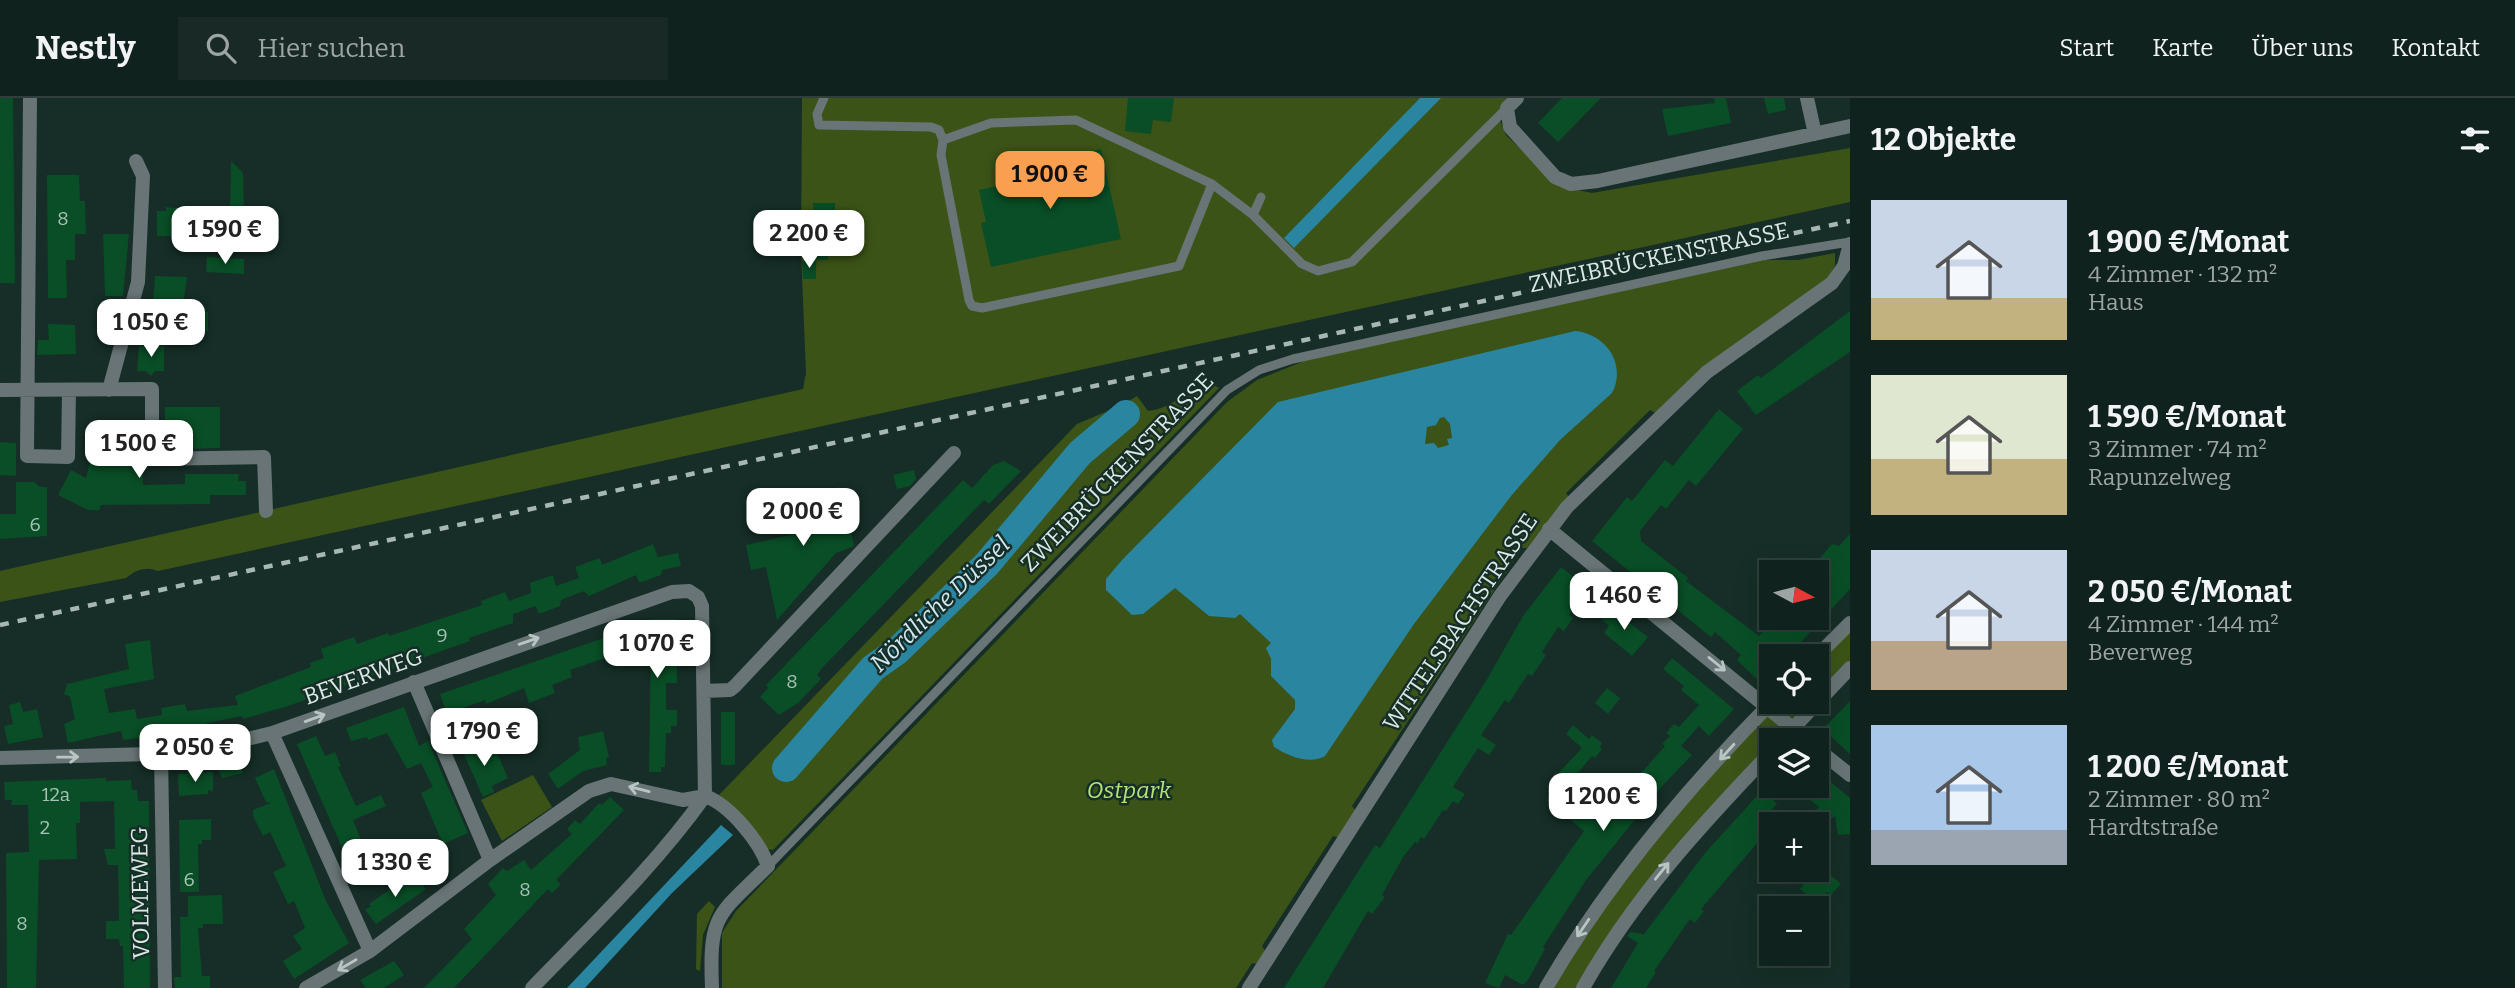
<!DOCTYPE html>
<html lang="de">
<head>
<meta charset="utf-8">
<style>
	body { margin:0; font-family:Bitter,serif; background:#192a26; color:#f1f3f6; height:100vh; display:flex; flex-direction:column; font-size:26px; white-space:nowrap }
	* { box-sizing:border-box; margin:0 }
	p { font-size:23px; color:#9ca4a4 }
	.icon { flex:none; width:38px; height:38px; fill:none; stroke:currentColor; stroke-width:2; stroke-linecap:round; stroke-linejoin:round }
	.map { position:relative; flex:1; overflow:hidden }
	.details { display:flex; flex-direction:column; background:#10221d; width:665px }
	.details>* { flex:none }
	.needle { width:46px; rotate:97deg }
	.fabs { position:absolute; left:1759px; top:462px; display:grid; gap:14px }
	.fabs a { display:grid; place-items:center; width:70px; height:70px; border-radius:0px; background:#10221d; box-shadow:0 7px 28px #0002,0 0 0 2px #303f3b; font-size:35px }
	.price { position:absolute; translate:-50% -60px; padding:0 16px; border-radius:14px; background:#fff; color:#222; font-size:23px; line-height:46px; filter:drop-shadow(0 2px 4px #0008) }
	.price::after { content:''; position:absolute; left:50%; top:42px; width:21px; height:16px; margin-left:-10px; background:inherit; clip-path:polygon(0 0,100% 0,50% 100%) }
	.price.on { background:#fa9f4f; color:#111 }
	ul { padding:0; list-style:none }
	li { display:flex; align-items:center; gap:21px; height:175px; padding:0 21px }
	li span { display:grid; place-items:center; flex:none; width:196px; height:140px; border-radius:0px; color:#555 }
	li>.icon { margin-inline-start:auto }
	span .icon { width:84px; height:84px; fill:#fffc; stroke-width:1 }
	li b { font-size:30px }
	h2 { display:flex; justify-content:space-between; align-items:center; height:84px; padding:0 21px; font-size:30px }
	header { display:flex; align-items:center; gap:42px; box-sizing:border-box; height:98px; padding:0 35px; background:#10221d; border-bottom:2px solid #303f3b }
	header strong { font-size:33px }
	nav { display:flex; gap:38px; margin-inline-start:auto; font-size:24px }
	.search { width:490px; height:63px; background:#192a26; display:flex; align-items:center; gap:18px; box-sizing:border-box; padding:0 24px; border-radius:0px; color:#9ca4a4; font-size:26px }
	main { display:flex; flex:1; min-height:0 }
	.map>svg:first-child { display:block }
	.green { fill:#3b5317 }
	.water { fill:#2985a0; fill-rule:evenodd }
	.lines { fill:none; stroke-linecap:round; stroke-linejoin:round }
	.river { stroke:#2985a0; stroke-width:28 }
	.building { fill:#094e26 }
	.service { stroke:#687475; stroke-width:9 }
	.minor { stroke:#687475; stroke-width:14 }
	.rail { stroke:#a7b7b3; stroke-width:4.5; stroke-dasharray:9 9; stroke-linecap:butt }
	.oneway { stroke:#b8c6c3 }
	.labels { text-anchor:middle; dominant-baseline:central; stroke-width:5; stroke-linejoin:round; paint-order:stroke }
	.number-label { font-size:19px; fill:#a6c2b5 }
	.street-label { font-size:23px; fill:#dbe9e5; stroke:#162e27 }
	.park-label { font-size:23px; font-style:italic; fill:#b3e377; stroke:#162e27 }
	.water-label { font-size:24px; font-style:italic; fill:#cfe8f1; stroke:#162e27 }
</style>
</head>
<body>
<header>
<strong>Nestly</strong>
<div class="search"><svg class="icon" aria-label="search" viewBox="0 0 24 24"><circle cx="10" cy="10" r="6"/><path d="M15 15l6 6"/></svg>Hier suchen</div>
<nav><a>Start</a><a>Karte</a><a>Über uns</a><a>Kontakt</a></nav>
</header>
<main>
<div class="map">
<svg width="1850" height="890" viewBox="0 0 1850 890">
	<rect width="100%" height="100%" fill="#162e27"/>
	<path class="green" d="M802 0H1506L1500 22 1506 37 1558 88 1592 95 1850 50V104L158 473C145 468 136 472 126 480L0 504V473L803 291 806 275 801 154Z
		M1835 155V167L1828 182 1655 315 1650 312 1566 395 1569 399 1527 450H1522L1352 708 1356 713 1340 740 1333 738 1262 848 1265 853 1257 866 1252 865 1236 890H722V835L736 813 1227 304 1257 282 1314 259 1765 162H1798Z
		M1212 286 1219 290 773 752 766 751 758 735 717 699 1077 326 1122 307 1137 298 1148 313C1176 310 1181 291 1212 286Z
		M1850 530V564L1817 600V564Z
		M1777 604H1813L1777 642H1771V648L1578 890H1551C1612 784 1696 695 1777 604Z
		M533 677 552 709 502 743 481 702Z
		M709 803 715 809 703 837 700 873 696 871 697 816Z"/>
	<path class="water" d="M1420 0H1441L1294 150 1284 140Z
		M1575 233C1606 236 1627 266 1612 295L1560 342 1511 398 1414 526 1325 658C1310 667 1288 658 1274 649L1272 642 1295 611V602L1271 578V561L1266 550 1271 545 1240 516 1235 520 1209 518 1175 490 1143 516 1132 517 1106 492V481L1122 462 1278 304ZM1444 319 1450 326 1452 340 1447 341 1449 347 1438 350 1434 345 1425 346 1427 329 1436 327 1440 320Z
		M721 727 733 737 672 795 585 890H567Z"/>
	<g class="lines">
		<path class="river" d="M786 670 873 570 897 553 987 466 1080 355 1126 316"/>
	</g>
	<path class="building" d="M0 0H13L15 185H0Z
		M1128 0H1174L1171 24 1153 22 1151 36 1125 33Z
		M1562 0H1601L1558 44 1538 25Z
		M1714 0H1726L1731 25 1668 38 1662 11 1715 5Z
		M1764 0H1784L1786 12 1768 16Z
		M1101 51 1121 141 991 169 981 125 986 124 979 92 1051 76 1048 63Z
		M231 63 243 75 244 117H230Z
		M47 77H79L80 103H85L86 136H75V162H66L67 200H48Z
		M813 105H835V119H828V162H815Z
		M166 109 194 112V138H157V113H166Z
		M103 136H129L123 198H105Z
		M207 159 244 161V176L206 174Z
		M802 163H816V181H803Z
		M155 178 187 179 182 214H208V233H164V214H156V207H153Z
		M1850 213V254L1756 317 1737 293 1758 277 1761 280Z
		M48 226 75 227 76 256 37 257 38 242H49Z
		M139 248H164V273H155L151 278 146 273H137Z
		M165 309H220V350L184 351V323H165Z
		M1719 311 1743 331 1696 388 1689 382 1666 411 1661 407 1640 433 1641 443 1688 480 1686 483 1759 538 1776 520H1816V470L1814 467 1832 446 1839 448 1850 436V491L1788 558H1771V576L1762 586 1737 562 1741 557 1715 534 1711 539 1592 443 1627 399 1632 403 1665 362 1673 368Z
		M125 329H141L143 387 185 386V376H239L238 383H246V397H210V406L101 407 99 412H88L58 397 71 372 86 380 94 348 119 347V333Z
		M0 344 16 345V378L0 377Z
		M1004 363 1021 373 989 406 984 402 858 533 823 569 817 577 821 581 798 605 779 617 760 599 768 590 766 587 963 382 972 390 993 367Z
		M914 372 916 381 910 388 897 391 893 377Z
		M16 384H34L40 389H47V438L0 441V416H16Z
		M841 389 854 448 836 455 777 522 766 469 751 472 746 447 800 435 793 407 829 400 827 392Z
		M653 446 658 459 678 455 681 468 662 472 661 477 642 484H639L636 477 589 498 584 493 561 502 560 508 542 515H538L536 508 513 516V525L469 540 470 543 288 608 243 621 242 618 207 625 208 631 123 642 121 633 68 645 64 626 75 621 70 599 64 596 67 586 129 571 125 546 150 542 154 581 104 591 109 615 135 611 137 621 162 617 161 610 185 606 187 613 238 607 235 598 311 569 310 565 324 560 321 551 354 539 357 546 388 535 389 538 482 507 481 503 505 494 509 503 531 495 530 485 553 477 556 488 579 480 575 469 600 460 602 467Z
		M1561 469 1589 491 1569 517 1573 520 1564 533 1558 529 1542 554 1546 557 1532 578 1528 576 1509 605 1505 602 1481 637 1496 647 1489 657 1478 650 1453 689 1465 696 1458 706 1453 703 1446 713 1443 712 1424 741 1421 739 1417 746 1415 744 1403 759 1382 797 1385 799 1372 816 1368 813 1323 890H1284L1375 747 1380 750 1486 583 1523 518Z
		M1611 510 1648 539 1632 558 1604 535 1609 528 1602 522Z
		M654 521H676L677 585H666V612H677V628H671V635H666L665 669H661V674H649L651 545H619L615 535 625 532 623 528Z
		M604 540 608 559 570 572 572 579 552 587 555 595 529 605 524 590 486 606 485 602 447 616 440 596Z
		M1672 560 1734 611 1709 638 1699 628 1681 648 1692 657 1664 686 1586 782 1543 849 1545 851 1528 882 1523 887 1505 877 1499 890 1485 885 1508 836 1511 837 1584 733 1547 702 1556 691 1596 723 1631 678 1643 673 1665 648 1662 646 1670 638 1666 635 1674 626 1679 629 1699 607 1681 592 1684 588 1663 571Z
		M1607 590 1620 600 1608 616 1595 605Z
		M1850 603V656L1823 631Z
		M20 604 23 614 37 611 43 639 8 646 4 628 13 626 9 607Z
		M404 609 419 648 428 643 468 735 443 746 421 695 433 689 421 665 407 671 387 635 368 642 367 639 351 643 346 630Z
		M721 614H735V667H721Z
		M1573 627 1589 641 1592 637 1602 645 1600 649 1602 651 1595 660 1592 658 1562 694 1550 684 1582 650 1566 636Z
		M603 633 609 659 606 660 607 667 583 673 558 691 548 676 580 652 578 639Z
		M316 638 325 658 335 654 341 668 338 669 356 708 381 697 386 708 353 722 365 751 346 759 297 646Z
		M473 641 480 658 491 653 492 657 497 655 508 680 492 688 494 694 483 699 460 647Z
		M240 663 243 675 222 680 217 668Z
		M274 671 326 803 349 845 294 881 283 863 302 851 293 838 305 830 294 803 288 806 273 774 286 768 270 734 263 738 253 718V712L271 705 266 704 255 680Z
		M1816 672 1850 700V736L1838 737 1835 718 1818 728 1809 721 1819 709 1793 688H1816Z
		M213 674V693L208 692V696L179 698 178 676Z
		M106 680V683L131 682 132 692H137L138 703H149L150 890H124L123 848H120L119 841H106V823H119L118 767H108L104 751H115L114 703 80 704V725H76L77 761 39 762 36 890H7L6 755 29 754 28 707H11L12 702H5L4 684Z
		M1766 688H1786L1773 702 1777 706 1772 711 1777 716 1760 733 1764 737 1701 811 1704 813 1695 825 1690 821 1654 873 1656 874 1646 890H1611L1638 845 1627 838 1630 834 1644 836 1705 755Z
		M610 699 624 712 556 782 561 786 552 795 548 791 454 890H424L472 841 464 831 496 797 488 786 503 770 507 773 524 762 531 772 572 736 567 731 575 722 580 726 599 705 602 707Z
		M211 721V742H202V746H198L199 794H180L179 722Z
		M1814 773 1826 782 1830 777 1841 786 1831 797 1827 794 1817 806 1800 791Z
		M417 778 426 791 376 826 365 812 371 808 369 806 406 780 409 784Z
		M222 797 223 826H203V830H198L202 878H210V890H175L174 879H181L180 819H188V798Z
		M394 863 404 877 384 890H366L360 882Z"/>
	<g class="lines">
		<path class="service" d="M824 0 817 16 819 27 931 29 939 32 943 42
			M1212 86 1076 22 991 25 943 42 941 57 969 202 972 208 982 210 1179 168 1212 86 1253 117 1302 166 1318 173 1352 164 1507 10
			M1253 117 1261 99
			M768 768 1227 292 1259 272 1293 261 1762 158 1850 144"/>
		<path class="minor" d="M30 0 27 358 68 359 69 292
			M1517 0 1507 10 1510 29 1555 79 1571 86 1598 83 1850 28
			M1807 0 1815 36
			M0 292 152 291V361L264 359 266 413
			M109 292 138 184 143 78 136 63
			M1549 431 1807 642
			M1816 559 1850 525
			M414 584 490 762
			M704 593 730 592 735 588 954 355
			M272 635 370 853
			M1782 642 1850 570
			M1816 650 1850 677
			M161 657 165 890
			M0 660 189 655 272 635 672 494 689 493 698 499 702 508 705 698
			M705 698C730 707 760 744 768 768 717 818 709 816 712 890
			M306 890 370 853 490 762 589 693 611 686 683 702 705 698
			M532 890C592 828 655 768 705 698
			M1249 890 1500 498 1567 409 1707 274 1832 185 1844 168 1850 146
			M1546 890C1607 785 1687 690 1772 604
			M1583 890C1633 801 1701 727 1771 654"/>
		<path class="rail" d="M0 527 1850 123"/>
	</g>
	<defs><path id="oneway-shaft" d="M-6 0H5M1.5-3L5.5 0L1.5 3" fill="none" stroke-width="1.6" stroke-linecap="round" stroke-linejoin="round" transform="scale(1.75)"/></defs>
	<g class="oneway">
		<use href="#oneway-shaft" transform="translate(529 543) rotate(-19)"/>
		<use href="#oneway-shaft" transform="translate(1717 566) rotate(39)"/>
		<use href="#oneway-shaft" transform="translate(315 620) rotate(-20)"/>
		<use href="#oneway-shaft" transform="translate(1727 654) rotate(132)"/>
		<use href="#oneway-shaft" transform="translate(68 659) rotate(-1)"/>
		<use href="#oneway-shaft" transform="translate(639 691) rotate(-166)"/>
		<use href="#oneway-shaft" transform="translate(1662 773) rotate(-51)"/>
		<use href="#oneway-shaft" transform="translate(1583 830) rotate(124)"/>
		<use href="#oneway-shaft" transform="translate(347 867) rotate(150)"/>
	</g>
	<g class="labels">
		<g class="number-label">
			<text x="63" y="120">8</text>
			<text x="35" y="426">6</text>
			<text x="442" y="537">9</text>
			<text x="792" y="583">8</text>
			<text x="56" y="696">12a</text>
			<text x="45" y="729">2</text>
			<text x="189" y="781">6</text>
			<text x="525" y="791">8</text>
			<text x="22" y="825">8</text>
		</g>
		<g class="street-label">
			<text transform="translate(1659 159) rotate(-12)">ZWEIBRÜCKENSTRASSE</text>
			<text transform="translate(1117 374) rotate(-46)">ZWEIBRÜCKENSTRASSE</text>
			<text transform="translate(1460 524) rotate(-56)">WITTELSBACHSTRASSE</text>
			<text transform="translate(363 578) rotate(-20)">BEVERWEG</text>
			<text transform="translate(140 795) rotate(-91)">VOLMEWEG</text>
		</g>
		<g class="park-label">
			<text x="1129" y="692">Ostpark</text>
		</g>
		<g class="water-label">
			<text transform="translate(940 506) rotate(-44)">Nördliche Düssel</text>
		</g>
	</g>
</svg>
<div class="fabs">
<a><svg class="needle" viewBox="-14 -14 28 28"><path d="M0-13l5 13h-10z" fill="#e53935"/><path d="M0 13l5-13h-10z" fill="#9ca4a4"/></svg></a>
<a><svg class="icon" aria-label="locate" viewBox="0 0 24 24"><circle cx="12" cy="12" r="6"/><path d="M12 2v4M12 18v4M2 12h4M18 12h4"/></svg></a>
<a><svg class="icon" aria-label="layers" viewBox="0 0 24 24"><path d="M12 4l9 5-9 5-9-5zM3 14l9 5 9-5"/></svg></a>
<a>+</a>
<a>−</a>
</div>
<b class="price on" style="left:1050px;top:113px">1 900 €</b>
<b class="price" style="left:225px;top:168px">1 590 €</b>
<b class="price" style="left:809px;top:172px">2 200 €</b>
<b class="price" style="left:151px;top:261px">1 050 €</b>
<b class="price" style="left:139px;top:382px">1 500 €</b>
<b class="price" style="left:803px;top:450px">2 000 €</b>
<b class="price" style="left:1624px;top:534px">1 460 €</b>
<b class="price" style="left:657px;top:582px">1 070 €</b>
<b class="price" style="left:484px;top:670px">1 790 €</b>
<b class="price" style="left:195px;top:686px">2 050 €</b>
<b class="price" style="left:1603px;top:735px">1 200 €</b>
<b class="price" style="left:395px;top:801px">1 330 €</b>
</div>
<section class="details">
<h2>12 Objekte<svg class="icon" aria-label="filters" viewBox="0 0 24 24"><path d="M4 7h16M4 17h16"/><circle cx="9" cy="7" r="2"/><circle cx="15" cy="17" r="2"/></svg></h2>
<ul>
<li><span style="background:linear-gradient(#c9d6e8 70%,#c2b280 0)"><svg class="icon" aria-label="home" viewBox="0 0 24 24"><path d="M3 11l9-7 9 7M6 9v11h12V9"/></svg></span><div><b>1 900 €/Monat</b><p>4 Zimmer · 132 m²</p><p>Haus</p></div></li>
<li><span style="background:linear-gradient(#dfe7d0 60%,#c2b280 0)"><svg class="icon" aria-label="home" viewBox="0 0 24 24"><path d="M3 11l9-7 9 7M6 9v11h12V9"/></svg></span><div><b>1 590 €/Monat</b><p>3 Zimmer · 74 m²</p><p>Rapunzelweg</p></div></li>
<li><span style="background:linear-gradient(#c9d6e8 65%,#b9a48a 0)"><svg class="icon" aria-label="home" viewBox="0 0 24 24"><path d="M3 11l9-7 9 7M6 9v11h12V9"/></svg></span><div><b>2 050 €/Monat</b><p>4 Zimmer · 144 m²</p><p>Beverweg</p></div></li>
<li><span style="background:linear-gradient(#a9c7e8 75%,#9aa5b1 0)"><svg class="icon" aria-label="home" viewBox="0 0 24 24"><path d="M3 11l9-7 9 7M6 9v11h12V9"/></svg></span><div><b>1 200 €/Monat</b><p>2 Zimmer · 80 m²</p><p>Hardtstraße</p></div></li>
</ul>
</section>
</main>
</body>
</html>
